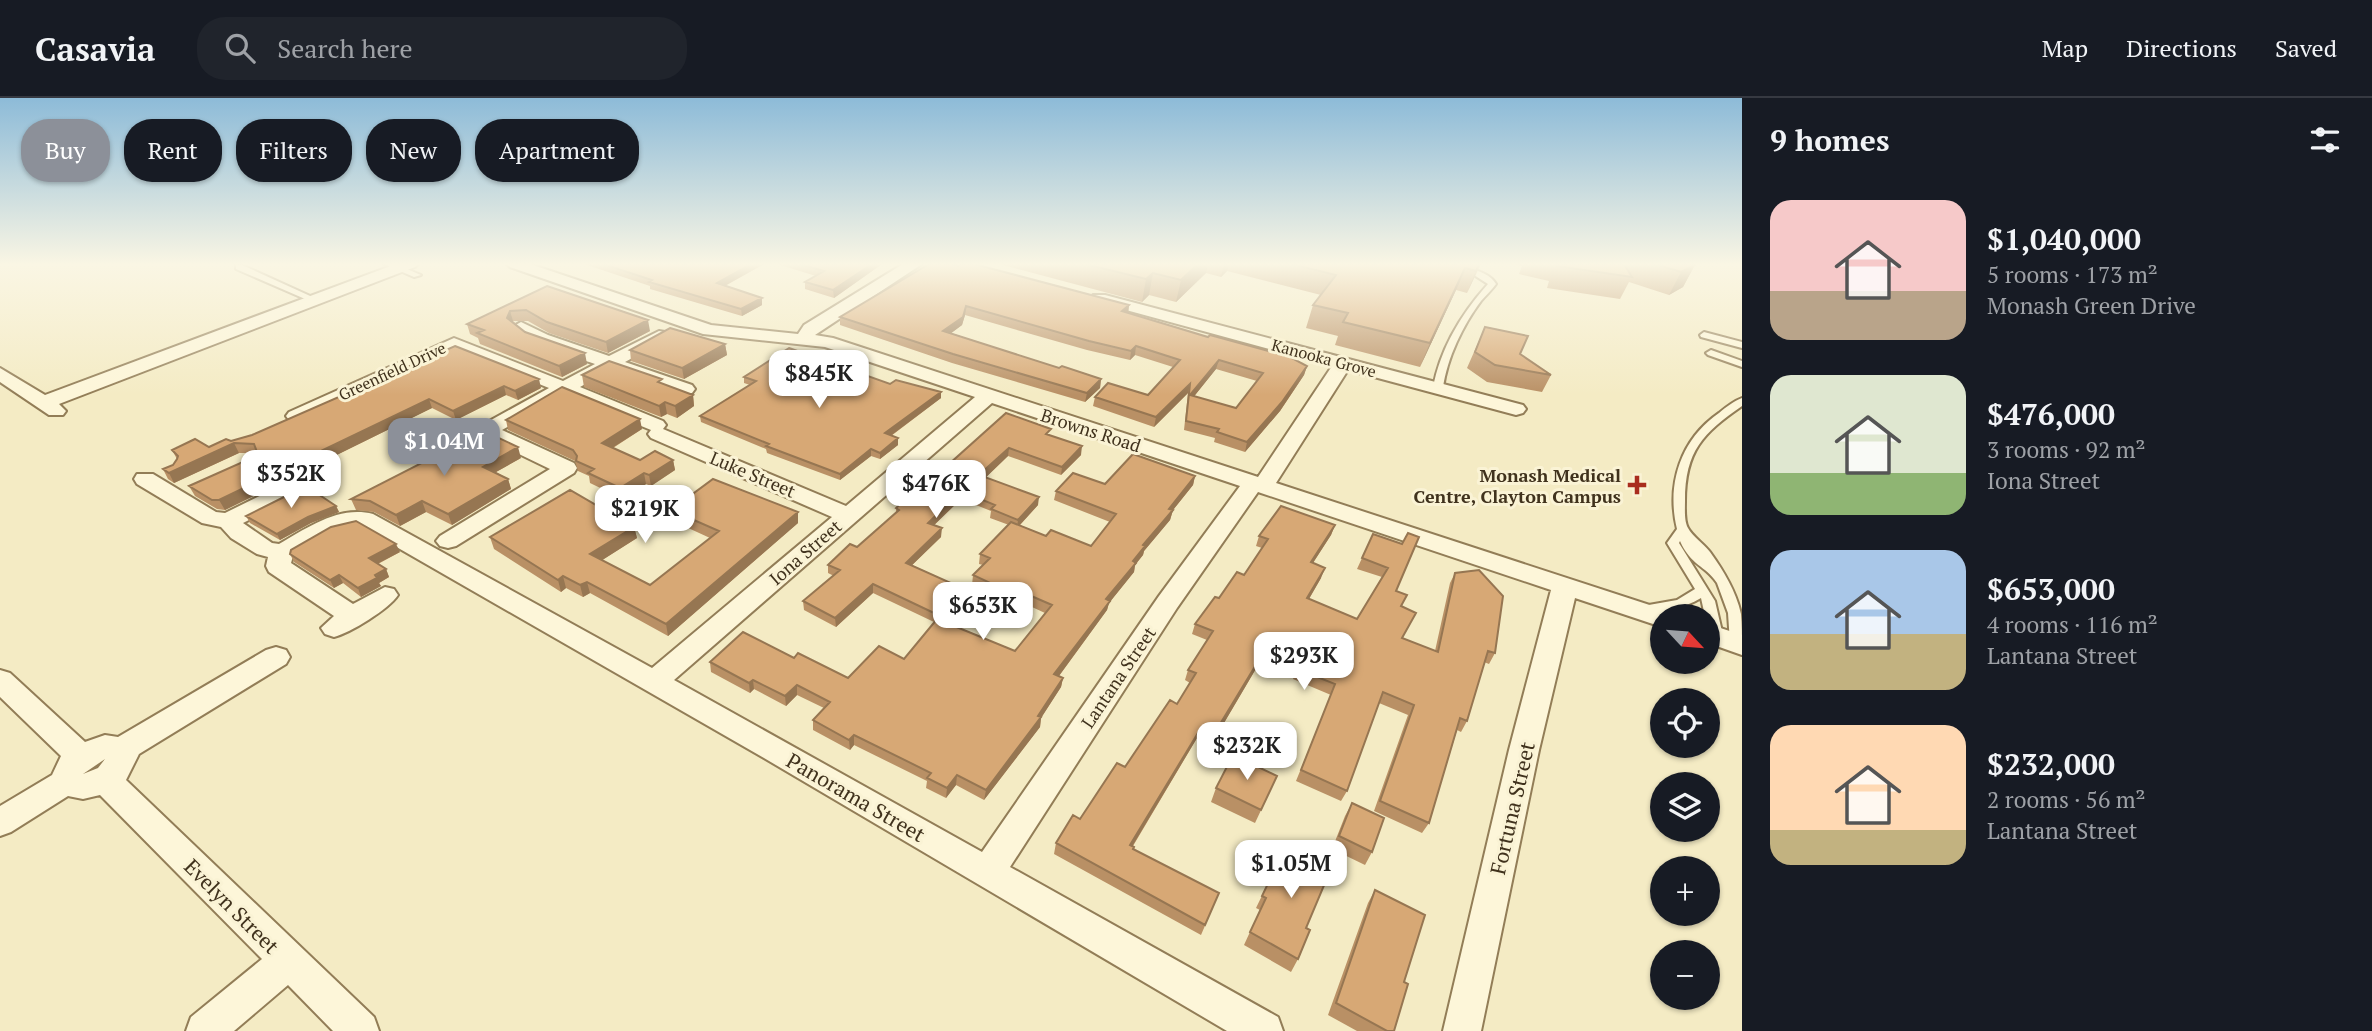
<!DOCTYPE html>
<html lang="en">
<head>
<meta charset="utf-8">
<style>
	body { margin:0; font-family:"PT Serif",serif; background:#20242c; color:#f1f3f6; height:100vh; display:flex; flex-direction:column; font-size:26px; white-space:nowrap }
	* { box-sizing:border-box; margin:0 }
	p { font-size:23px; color:#9ea1a6 }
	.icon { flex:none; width:38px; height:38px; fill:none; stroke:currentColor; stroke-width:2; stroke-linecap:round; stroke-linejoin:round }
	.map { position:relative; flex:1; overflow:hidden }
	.drawer { display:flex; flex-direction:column; background:#171b24; width:630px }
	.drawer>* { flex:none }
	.banner { position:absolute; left:21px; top:21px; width:665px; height:63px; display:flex; gap:14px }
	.needle { width:46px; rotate:116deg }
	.controls { position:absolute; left:1650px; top:506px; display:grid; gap:14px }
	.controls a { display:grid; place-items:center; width:70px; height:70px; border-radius:50%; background:#171b24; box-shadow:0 2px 5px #0004; font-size:35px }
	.price { position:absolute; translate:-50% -60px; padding:0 16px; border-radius:14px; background:#fff; color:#222; font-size:23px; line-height:46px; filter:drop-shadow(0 2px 4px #0008) }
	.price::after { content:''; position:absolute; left:50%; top:42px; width:21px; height:16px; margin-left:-10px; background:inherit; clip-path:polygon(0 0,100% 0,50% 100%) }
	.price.active { background:#8c9099; color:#fff }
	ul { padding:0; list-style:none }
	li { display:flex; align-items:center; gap:21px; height:175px; padding:0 28px }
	li span { display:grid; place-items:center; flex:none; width:196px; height:140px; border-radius:21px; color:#555 }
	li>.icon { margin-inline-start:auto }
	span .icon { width:84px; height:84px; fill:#fffc; stroke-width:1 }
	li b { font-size:30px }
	h2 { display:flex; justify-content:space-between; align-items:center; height:84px; padding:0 28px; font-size:30px }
	.tag { padding:0 24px; border-radius:28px; background:#171b24; box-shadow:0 2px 5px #0004; font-size:24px; line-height:63px }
	.tag.active { background:#8c9099; color:#fff }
	header { display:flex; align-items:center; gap:42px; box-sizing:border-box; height:98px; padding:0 35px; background:#171b24; border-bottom:2px solid #363941 }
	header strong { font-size:33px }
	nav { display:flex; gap:38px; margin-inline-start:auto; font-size:24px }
	.search { width:490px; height:63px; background:#20242c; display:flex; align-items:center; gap:18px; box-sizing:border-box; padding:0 24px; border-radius:28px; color:#9ea1a6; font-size:26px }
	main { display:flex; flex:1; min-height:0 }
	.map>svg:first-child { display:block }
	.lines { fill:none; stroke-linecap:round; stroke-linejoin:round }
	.service-casing { stroke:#927d57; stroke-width:4 }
	.minor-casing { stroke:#927d57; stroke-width:4 }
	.service { fill:#fdf6d9; fill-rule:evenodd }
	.minor { fill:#fdf6d9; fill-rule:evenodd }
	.wall { fill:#b99065; fill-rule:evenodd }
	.shaded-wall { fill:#967652 }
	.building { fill:#d7a875; stroke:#967652; stroke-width:2; fill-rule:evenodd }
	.poi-dot { fill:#a92d1f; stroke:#faf3d5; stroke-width:2.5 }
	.labels { text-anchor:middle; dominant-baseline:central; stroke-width:6; stroke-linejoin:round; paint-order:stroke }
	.far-street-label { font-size:16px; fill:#40321d; stroke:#faf3d5 }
	.street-label { font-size:18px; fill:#40321d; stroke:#faf3d5 }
	.poi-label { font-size:18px; font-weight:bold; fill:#40321d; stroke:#faf3d5; text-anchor:end }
	.near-street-label { font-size:21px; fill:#40321d; stroke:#faf3d5 }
</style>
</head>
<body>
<header>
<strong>Casavia</strong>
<div class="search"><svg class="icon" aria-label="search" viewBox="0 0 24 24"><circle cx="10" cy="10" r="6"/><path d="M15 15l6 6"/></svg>Search here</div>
<nav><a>Map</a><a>Directions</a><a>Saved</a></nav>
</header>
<main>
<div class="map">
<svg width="1742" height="933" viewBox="0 0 1742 933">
	<rect width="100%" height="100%" fill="#f4ebc4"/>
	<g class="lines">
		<g class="service-casing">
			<path id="service" d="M384 166H395L421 177 414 179Z
				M1430 166C1448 166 1487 169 1496 186 1492 192 1486 197 1481 203 1463 227 1447 260 1443 290L1438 293 1433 290C1440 251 1462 215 1488 186L1474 177Z
				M236 167H242L319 202 312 204 236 171Z
				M1704 234 1742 244V250L1701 239 1700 237Z
				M1711 252 1742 263V269L1708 257 1706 255Z
				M1742 300V308C1703 335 1685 353 1685 403 1685 411 1684 423 1688 430 1692 438 1704 446 1710 454 1723 472 1736 493 1741 516 1742 526 1742 538 1742 548L1737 550 1732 548 1730 545 1728 515 1717 485C1705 467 1691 468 1680 443L1679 445 1715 503 1723 538 1721 541H1711L1708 531V518H1705L1701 500C1683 511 1663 514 1643 516L1637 512 1643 508 1677 502 1695 491 1667 445 1677 431C1666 386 1681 341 1719 315 1726 309 1734 303 1742 300Z"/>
		</g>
		<g class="minor-casing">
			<path id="minor" d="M396 166H418L415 169 59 306 66 313 63 317H49L0 284V270L45 297Z
				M507 166H530L711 227 798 236 804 227 903 166H922L815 237 833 240 1258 379 1332 268 1093 203 1091 200 1093 197H1105L1523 307 1526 311 1523 315 1516 317 1348 272 1276 385 1671 514 1674 518H1662V529L1575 500 1539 652 1481 933H1443L1509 652 1551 492 1258 394 1177 510 1010 769 1278 919 1283 933H1227L764 660 360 428C336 428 313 447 293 458L291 465 353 506 385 489 394 491 398 497C389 511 350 535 334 539L325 536 321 530 334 518 269 474 266 468 268 459 257 456 231 440 221 429 202 425 137 386 134 381 137 376H153L216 414 225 415 296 380H312L315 385 312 390 243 425 272 445 279 446C307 430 339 407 373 416L652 570 832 419 651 340 648 336 651 332 565 297 502 332 574 365 577 370 574 375 456 448 448 450 440 448 436 443 440 438 550 371 484 339 479 331 482 327 549 290 454 252 303 322H289L286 318 289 314 454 240 563 283 595 266C570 257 530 250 512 229L521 224 548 237 609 258 659 233 665 234 668 238 665 242 625 264 692 287 695 291 692 295H678L611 272 580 289 663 323 666 327 663 331 846 408 975 299 825 249 703 236 510 169ZM992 305 1240 388 1159 498 982 754 674 582Z
				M1708 526 1742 537V557L1708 545Z
				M276 549 286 552 290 559 286 566 139 656 126 682 374 919 379 933H333L288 887 234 933H186L191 919 262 861 100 697 83 701 68 698 11 734 0 738V708L52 677 61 658 0 599V572L10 575 85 644 105 637 118 639 266 552ZM105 661 98 670 83 676Z"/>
		</g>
		<use href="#service" class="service"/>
		<use href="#minor" class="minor"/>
	</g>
	<path class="wall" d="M584 166H764L725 188 762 200V207L742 218 650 191V188Z
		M777 166H882L834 200 805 191V184L816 178Z
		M929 166 1129 207 1128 215 1307 268 1304 277 1280 313 1245 354 1214 344 1215 340 1184 332 1188 295 1154 329 1093 308 1095 299 1148 297 1173 269 1135 257 1130 262 1087 252 965 217 962 227 951 235 1059 270 1101 281 1100 290 1085 304 952 265 840 227V219ZM1216 271 1257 283 1236 310 1194 298Z
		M999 166H1481L1467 195 1456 192 1420 269 1335 247 1338 238 1306 230 1313 207 1321 197 1227 173 1221 179 1206 175 1176 204 1149 197 1142 204Z
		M1511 166H1695L1683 189 1669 197 1629 184 1620 201 1547 190 1549 183 1519 176 1522 168Z
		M547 188 650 233 608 255 549 235 528 223H513L525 234 587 266 562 279 480 246 478 240 470 236 467 226Z
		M1485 229 1520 256 1551 277 1542 294 1487 284 1467 270Z
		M725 246 727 257 684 281 631 263 630 252Z
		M455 248 541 290 518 302 506 297 456 322 432 310 225 412 217 411 195 398 189 388 252 360 255 355H239L174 385 168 381 163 371 173 367 177 361 172 352 209 349 252 337Z
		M582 277 663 286 693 297 694 308 677 320 667 316 661 319 584 289Z
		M744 279 890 286 941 294V300L891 338 898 340V347L880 361 871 358 840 382 767 355 766 351 701 324 700 318 750 287 744 285Z
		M506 322 642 331 613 350 640 362H673L675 372 651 388 646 386 623 401 590 385 589 378 578 373 575 363 508 332Z
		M1050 337 1081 357 1061 377 1008 358 985 380 1038 407 1020 427 1046 438 1091 448 1110 424 1054 402 1056 393 1105 386 1195 378 1193 387 1173 412 1170 422 1144 453 1143 457 1135 467 1134 474 1109 505 1107 512 1059 578 1063 580 1061 589 1041 620 1040 629 984 702 956 687 946 700 926 690 927 683 854 647 850 652 813 632V622L824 610 797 597 786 608 754 591 750 595 711 574 710 564 794 560 848 580 904 561 934 524 873 495 836 529 804 512 803 503 834 478 828 475V467L857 449 896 415V410L949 366ZM961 401 991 413 990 420 1009 427 980 456 979 466 983 467 973 477 972 487 1017 508 1021 504 1045 515 1015 553 938 521 961 499 962 490 912 467 941 439 934 427Z
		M521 360 496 374 508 381 511 391 452 427 426 414 400 428 374 414 356 412 351 401Z
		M336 408 339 414 311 425 280 442 250 425 246 418Z
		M671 412 798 425 668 538 590 495 583 499 566 490 561 494 494 451 490 439 634 429 637 440 602 462 650 487 710 440 673 423Z
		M1335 427 1331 437 1313 465 1321 480 1309 501 1357 521 1382 479 1357 471 1373 436 1402 509 1403 540 1435 553 1450 485 1455 475 1495 555 1489 566 1484 564 1467 623 1461 634 1457 632 1429 725 1422 735 1374 713 1408 617 1379 605 1347 693 1341 703 1296 683 1331 597 1293 581 1297 571 1264 557 1211 647 1197 640 1133 748 1134 752 1219 795 1201 837 1054 756 1056 745 1080 721 1177 606 1190 585 1185 582 1188 572 1207 542 1192 536 1195 526 1219 500 1244 477 1262 450 1256 448 1259 438Z
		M400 454 378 466 386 471 389 479 379 485 381 488 361 499 343 485 334 490 294 464 290 456Z
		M1277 678 1255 725 1211 704 1216 690Z
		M1352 705 1372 754 1365 767 1332 751 1345 718Z
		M1288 744 1306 830 1298 861 1291 874 1244 847 1260 812 1256 810Z
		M1375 792 1404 884 1394 933H1357L1328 917 1368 805Z"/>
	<path class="shaded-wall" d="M751 166H764L717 192V185Z
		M872 166H882L834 200 833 192Z
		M1198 166H1208L1206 175 1176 204 1181 182Z
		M1224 166H1229L1227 173 1221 179Z
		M1479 166 1474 180 1467 195 1476 173Z
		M1695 167 1683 189 1669 197 1681 174Z
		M1465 170 1456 192 1420 269 1430 245Z
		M1153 175 1149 197 1142 204 1146 181Z
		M762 200V207L742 218 741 211Z
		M1129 207 1128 216 1122 213Z
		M966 208 965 217 962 227 942 242 943 233Z
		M510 213 513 223 510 231 507 220Z
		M648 222 650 233 608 255 606 244Z
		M725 246 727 257 684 281 682 270Z
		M1136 248 1135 257 1130 262 1131 253Z
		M585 255 587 266 562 279 559 268Z
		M1219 262 1216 271 1188 306 1190 297Z
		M1307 268 1304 277 1280 313 1245 354 1247 344Z
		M539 281 541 290 518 302 515 293Z
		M1101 281 1100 290 1085 304 1087 295Z
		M1190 286 1188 295 1154 329 1156 319Z
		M504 288 506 297 456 322 453 313Z
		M941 294V300L885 342V335Z
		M693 297 694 308 677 320 675 308Z
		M429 301 432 310 225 412 219 402Z
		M665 304 667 316 661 319 659 308Z
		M640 321 642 331 604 355 602 345Z
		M898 340V347L880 361V355Z
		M234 345 239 355 174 385 169 375Z
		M1082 348 1081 357 1061 377 1062 369Z
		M518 349 521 360 487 379 483 369Z
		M1009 350 1008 358 979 386V377Z
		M871 351V358L840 382V376Z
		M673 362 675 372 651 388 649 377Z
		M644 375 646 386 623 401 620 390Z
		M1195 378 1193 387 1173 412 1170 422 1144 453 1143 457 1135 467 1134 474 1109 505 1107 512 1053 586 1054 576 1133 463 1143 447 1169 411Z
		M508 381 511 391 452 427 448 416Z
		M961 393V401L928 433V425Z
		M1039 399 1038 407 1017 430 1018 422Z
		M422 403 426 414 400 428 396 417Z
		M336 408 339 414 311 425 280 442 277 436 308 419Z
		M798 414V425L668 538 666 526Z
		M1335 427 1331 437 1307 474 1311 464Z
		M634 429 637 440 593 468 590 456Z
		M942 430 941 439 906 473V465Z
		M396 446 400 454 373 468 369 460Z
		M1325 470 1321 480 1303 511 1307 500Z
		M386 471 389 479 379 485 381 488 361 499 358 490Z
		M339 477 343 485 334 490 330 482Z
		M563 478 566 490 561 494 558 482Z
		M587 484 590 495 583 499 580 487Z
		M873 486V495L836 529 835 520Z
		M962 490 961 499 935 525 936 516Z
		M1022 494 1021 504 1017 508 1018 498Z
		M1268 547 1264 557 1211 647 1214 636Z
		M1063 580 1061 589 1041 620 1040 629 984 702 986 692 1038 618Z
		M753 582 754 591 750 595 749 585Z
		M797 587V597L786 608 785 598Z
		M1201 630 1197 640 1127 757 1130 747Z
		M854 637V647L850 652 849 642Z
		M957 677 956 687 946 700 947 690Z"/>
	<path class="building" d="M603 166H751L717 185 762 200 741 211 649 184 652 182Z
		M800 166H872L833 192 805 184 824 173Z
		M929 166H952L958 168 961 166H974L1129 207 1122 213 1208 239 1210 237 1290 259 1307 268 1282 304 1247 344 1217 334 1219 331 1186 323 1190 286 1156 319 1095 299 1108 285 1148 297 1180 262 1136 248 1131 253 1089 243 966 208 963 219 943 233 1059 270 1062 268 1101 281 1087 295 953 256 840 219ZM1219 262 1263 275 1236 310 1190 297Z
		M1085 166H1198L1181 182 1153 175 1146 181Z
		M1292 166H1479L1476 173 1465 170 1430 245 1343 224 1348 215 1313 207 1336 177Z
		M1558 166H1624L1632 179 1557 168Z
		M1655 166H1695V167L1681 174Z
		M547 188 648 222 606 244 547 224 526 212 510 213 507 220 525 234 585 255 559 268 477 235 484 232 467 226Z
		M1485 229 1528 238 1520 256 1551 277 1495 267 1475 254Z
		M670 230 725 246 682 270 630 252Z
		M455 248 539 281 515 293 504 288 453 313 429 301 219 402H212L189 388 252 360 257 354 254 346 234 345 169 375 163 371 173 367 177 361 178 358 172 352 195 341 209 349 226 341 231 343 252 337Z
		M789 250 890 286 896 282 941 294 885 335 898 340 880 355 871 351 840 376 766 348 769 346 700 318 756 283 744 279Z
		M609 263 662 281 658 284 693 297 675 308 665 304 659 308 582 277Z
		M562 289 640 321 602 345 640 362 655 353 673 362 649 377 644 375 620 390 588 375 594 371 576 363 577 358 573 352 506 322Z
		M1006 315 1051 331 1046 336 1082 348 1062 369 1009 350 979 377 1039 399 1018 422 991 411 995 407 961 393 928 425 942 430 906 465 962 490 936 516 873 486 835 520 803 503 840 472 828 467 850 446 857 449 899 412 896 410 926 382 946 365 949 366Z
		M484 333 518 349 483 369 508 381 448 416 422 403 396 417 370 403 351 401Z
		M1133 356 1195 378 1169 411 1173 412 1143 447 1145 448 1133 463 1136 465 1106 501 1110 503 1054 576 1063 580 1038 618 1041 619 986 692 957 677 947 690 927 680 931 675 854 637 849 642 813 622 830 604 797 587 785 598 753 582 749 585 710 564 743 534 794 560 798 555 848 580 879 548 904 561 937 521 1015 553 1052 507 1022 494 1018 498 973 477 990 460 980 456 1011 424 1046 438 1051 432 1091 448 1116 416 1056 393 1073 375 1105 386Z
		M713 381 798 414 666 526 587 484 580 487 563 478 558 482 490 439 570 392 634 429 590 456 650 487 719 433 671 412Z
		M306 388 336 408 308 419 277 436 246 418Z
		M1281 408 1335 427 1311 464 1325 470 1307 500 1357 521 1388 470 1362 460 1373 436 1402 446 1408 435 1419 439 1396 493 1407 497 1401 508 1416 515 1402 540 1438 554 1455 475 1479 472 1503 498 1495 555 1488 553 1467 623 1460 620 1429 725 1380 703 1414 607 1383 594 1347 693 1301 672 1335 586 1297 571 1302 561 1268 547 1214 636 1201 630 1130 747 1134 749 1133 751 1219 795 1205 827 1056 745 1073 717 1080 721 1117 665 1125 669 1170 602 1177 606 1196 575 1188 572 1213 533 1195 526 1215 499 1219 500 1237 474 1244 477 1268 441 1259 438Z
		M356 423 396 446 369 460 386 471 375 477 377 480 358 490 339 477 330 482 290 456 291 452 331 429Z
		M1233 657 1277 678 1261 712 1216 690Z
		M1352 705 1384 720 1372 754 1339 738Z
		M1288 744 1333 766 1306 830 1310 832 1298 861 1250 834 1266 800 1262 798Z
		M1375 792 1425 817 1404 884 1408 886 1394 933H1387L1336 905Z"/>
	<linearGradient id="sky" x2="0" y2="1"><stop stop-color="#8dbbd8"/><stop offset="0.56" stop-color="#faf6e4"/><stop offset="1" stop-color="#faf6e4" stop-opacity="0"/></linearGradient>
	<rect width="1742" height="297" fill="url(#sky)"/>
	<path class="poi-dot" d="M1633.5 376.5h7v7h7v7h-7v7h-7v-7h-7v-7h7z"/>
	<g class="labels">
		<g class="far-street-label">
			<text transform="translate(1324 260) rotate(15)">Kanooka Grove</text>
			<text transform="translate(392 273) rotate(-25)">Greenfield Drive</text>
		</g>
		<g class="street-label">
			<text transform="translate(1091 332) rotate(18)">Browns Road</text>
			<text transform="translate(753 376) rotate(23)">Luke Street</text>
			<text transform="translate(805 454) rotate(-41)">Iona Street</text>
			<text transform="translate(1118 579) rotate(-56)">Lantana Street</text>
		</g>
		<g class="poi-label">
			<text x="1621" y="377">Monash Medical<tspan x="1621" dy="21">Centre, Clayton Campus</tspan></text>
		</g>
		<g class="near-street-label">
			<text transform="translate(856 699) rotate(30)">Panorama Street</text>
			<text transform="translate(1512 710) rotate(-77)">Fortuna Street</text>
			<text transform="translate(232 808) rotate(45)">Evelyn Street</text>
		</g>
	</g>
</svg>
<div class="controls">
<a><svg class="needle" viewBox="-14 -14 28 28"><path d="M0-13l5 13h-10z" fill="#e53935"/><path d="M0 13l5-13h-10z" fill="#9ea1a6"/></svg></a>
<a><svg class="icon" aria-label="locate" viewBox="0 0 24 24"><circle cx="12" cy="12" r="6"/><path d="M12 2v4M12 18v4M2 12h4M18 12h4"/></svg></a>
<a><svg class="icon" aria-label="layers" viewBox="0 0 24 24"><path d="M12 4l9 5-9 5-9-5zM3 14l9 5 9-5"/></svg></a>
<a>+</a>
<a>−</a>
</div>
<b class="price" style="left:819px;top:312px">$845K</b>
<b class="price active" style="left:444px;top:380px">$1.04M</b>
<b class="price" style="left:291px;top:412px">$352K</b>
<b class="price" style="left:936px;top:422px">$476K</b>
<b class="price" style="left:645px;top:447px">$219K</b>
<b class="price" style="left:983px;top:544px">$653K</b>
<b class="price" style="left:1304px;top:594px">$293K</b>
<b class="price" style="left:1247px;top:684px">$232K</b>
<b class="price" style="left:1291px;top:802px">$1.05M</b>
<div class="banner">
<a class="tag active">Buy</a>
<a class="tag">Rent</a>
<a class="tag">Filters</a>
<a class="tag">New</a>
<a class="tag">Apartment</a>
</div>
</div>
<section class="drawer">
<h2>9 homes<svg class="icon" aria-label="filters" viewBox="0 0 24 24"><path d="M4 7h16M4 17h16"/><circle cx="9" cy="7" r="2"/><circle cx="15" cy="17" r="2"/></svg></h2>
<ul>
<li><span style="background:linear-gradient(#f6c9c9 65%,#b9a48a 0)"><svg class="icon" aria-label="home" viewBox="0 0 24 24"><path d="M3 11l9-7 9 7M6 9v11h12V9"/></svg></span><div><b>$1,040,000</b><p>5 rooms · 173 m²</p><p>Monash Green Drive</p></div></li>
<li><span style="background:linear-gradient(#dfe7d0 70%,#8fb573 0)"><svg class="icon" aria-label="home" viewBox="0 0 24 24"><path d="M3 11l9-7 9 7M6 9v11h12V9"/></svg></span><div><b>$476,000</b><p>3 rooms · 92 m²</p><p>Iona Street</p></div></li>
<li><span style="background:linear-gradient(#a9c7e8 60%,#c2b280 0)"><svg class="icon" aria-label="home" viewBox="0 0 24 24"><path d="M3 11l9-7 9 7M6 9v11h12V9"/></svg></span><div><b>$653,000</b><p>4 rooms · 116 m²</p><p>Lantana Street</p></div></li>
<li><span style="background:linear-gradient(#ffd9b3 75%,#c2b280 0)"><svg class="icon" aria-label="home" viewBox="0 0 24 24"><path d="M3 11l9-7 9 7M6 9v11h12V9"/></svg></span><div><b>$232,000</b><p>2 rooms · 56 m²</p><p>Lantana Street</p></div></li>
</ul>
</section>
</main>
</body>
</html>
